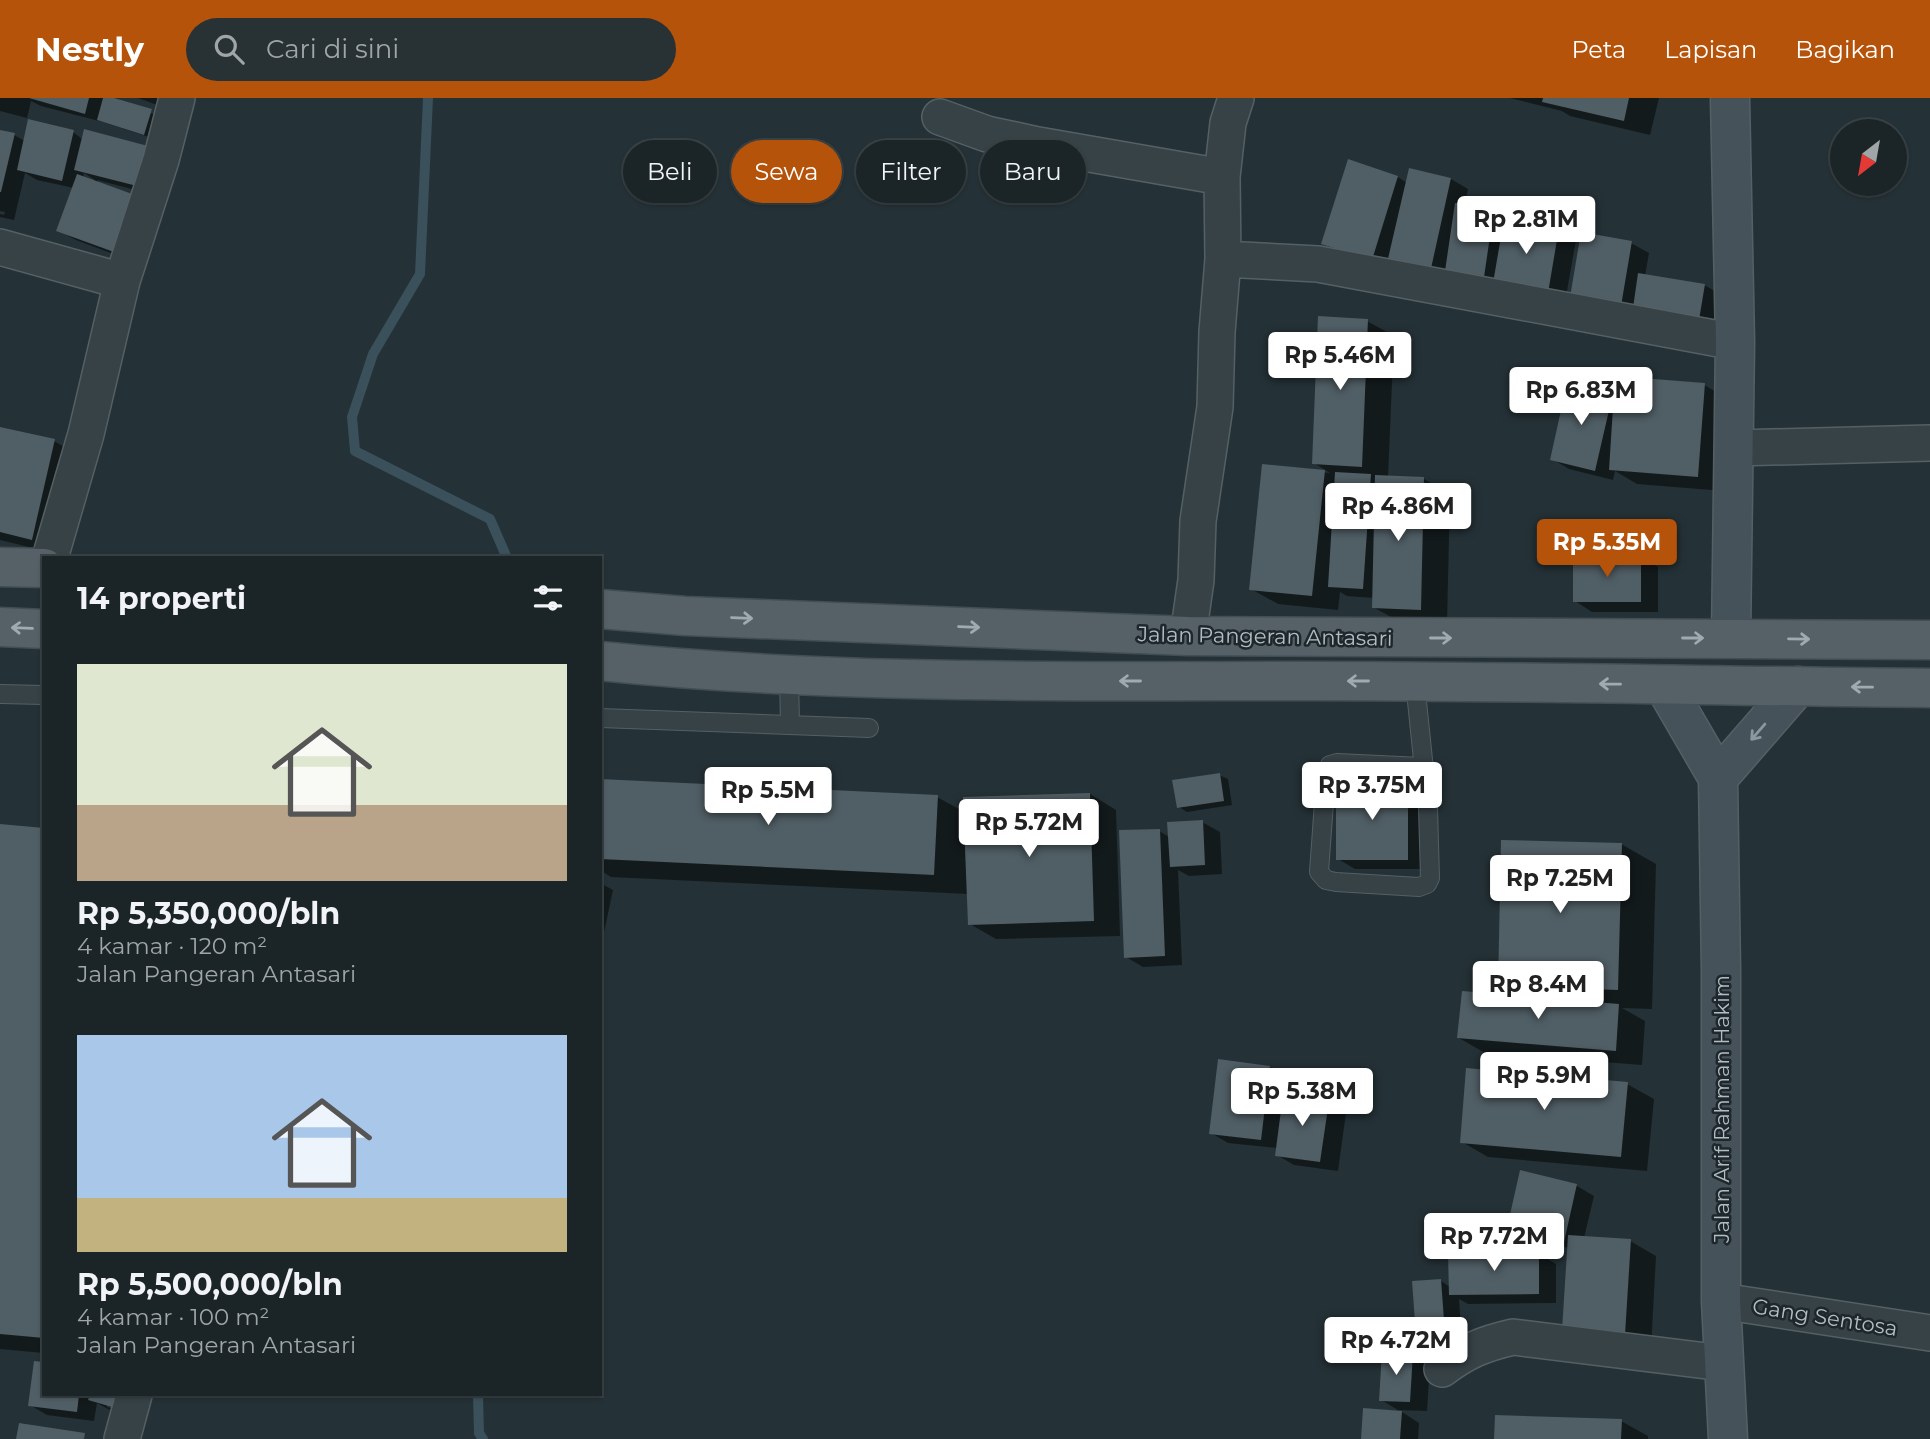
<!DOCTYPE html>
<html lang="id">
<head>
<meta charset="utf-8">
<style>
	body { margin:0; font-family:Montserrat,sans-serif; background:#283134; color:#f1f3f6; height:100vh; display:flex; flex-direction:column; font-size:26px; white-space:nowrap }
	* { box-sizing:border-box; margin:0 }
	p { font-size:23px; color:#a0a5a8 }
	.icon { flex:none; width:38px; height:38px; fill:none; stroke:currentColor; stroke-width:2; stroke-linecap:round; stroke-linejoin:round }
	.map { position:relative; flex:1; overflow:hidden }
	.panel { position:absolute; left:42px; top:458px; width:560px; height:840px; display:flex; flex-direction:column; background:#1b2528; border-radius:0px; box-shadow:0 2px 5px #0004,0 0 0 2px #394245 }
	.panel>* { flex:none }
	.guide { position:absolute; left:623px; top:42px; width:665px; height:63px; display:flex; gap:14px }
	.needle { width:46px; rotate:211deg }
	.controls { position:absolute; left:1830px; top:21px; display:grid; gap:14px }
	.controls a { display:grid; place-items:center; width:77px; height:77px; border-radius:50%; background:#1b2528; box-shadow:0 2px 5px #0004,0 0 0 2px #394245; font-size:35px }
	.price { position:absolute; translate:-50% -60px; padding:0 16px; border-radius:7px; background:#fff; color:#222; font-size:23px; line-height:46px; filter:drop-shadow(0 2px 4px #0008) }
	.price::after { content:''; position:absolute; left:50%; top:42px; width:21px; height:16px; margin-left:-10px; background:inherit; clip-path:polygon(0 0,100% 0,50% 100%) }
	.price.current { background:#b45309; color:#fff }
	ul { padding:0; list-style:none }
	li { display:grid; align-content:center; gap:14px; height:371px; padding:0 35px }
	li span { display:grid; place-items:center; height:217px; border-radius:0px; color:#555 }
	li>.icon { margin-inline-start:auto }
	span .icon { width:126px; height:126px; fill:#fffc; stroke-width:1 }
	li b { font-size:30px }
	h2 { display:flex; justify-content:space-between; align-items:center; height:84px; padding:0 35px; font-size:30px }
	.tag { padding:0 24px; border-radius:32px; background:#1b2528; box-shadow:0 2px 5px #0004,0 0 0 2px #394245; font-size:24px; line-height:63px }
	.tag.current { background:#b45309; color:#fff }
	header { display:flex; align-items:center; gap:42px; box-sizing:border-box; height:98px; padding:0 35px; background:#b45309; color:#fff }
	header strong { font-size:33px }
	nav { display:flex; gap:38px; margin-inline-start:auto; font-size:24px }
	.search { width:490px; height:63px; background:#283134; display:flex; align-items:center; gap:18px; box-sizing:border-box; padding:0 24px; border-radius:38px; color:#a0a5a8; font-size:26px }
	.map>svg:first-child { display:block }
	.shadow { fill:#0007; fill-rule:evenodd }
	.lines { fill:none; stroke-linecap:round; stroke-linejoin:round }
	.stream { stroke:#3a505b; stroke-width:10 }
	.building { fill:#505e65 }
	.lane-casing { stroke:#556065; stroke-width:20 }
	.street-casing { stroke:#556065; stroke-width:38 }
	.secondary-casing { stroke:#556065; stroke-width:41 }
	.primary-casing { stroke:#434e53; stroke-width:41 }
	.lane { stroke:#374247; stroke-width:18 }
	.street { stroke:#374247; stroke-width:35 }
	.secondary { stroke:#465259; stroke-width:38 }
	.primary { stroke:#556167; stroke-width:38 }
	.oneway { stroke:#9fabb1 }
	.oneway2 { stroke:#8c989e }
	.labels { text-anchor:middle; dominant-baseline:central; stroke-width:5; stroke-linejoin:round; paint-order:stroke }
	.street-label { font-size:21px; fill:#b2bdc3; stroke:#1d272c }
</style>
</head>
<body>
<header>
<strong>Nestly</strong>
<div class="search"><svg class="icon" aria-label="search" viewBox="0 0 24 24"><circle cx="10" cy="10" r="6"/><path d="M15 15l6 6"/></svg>Cari di sini</div>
<nav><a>Peta</a><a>Lapisan</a><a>Bagikan</a></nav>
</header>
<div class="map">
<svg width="1930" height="1341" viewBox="0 0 1930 1341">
	<rect width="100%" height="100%" fill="#243136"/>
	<path class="shadow" d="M0 0H109L159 18 152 40 103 24 41 8 31 3 27 20 0 13Z
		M138 0H184L179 15Z
		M1510 0H1659L1650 37 1570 18 1562 13Z
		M0 33 14 37 25 43 73 34 155 97 97 82 132 163 76 142 58 132 74 90 37 82 25 75 14 122 0 119V116L4 117 5 114 0 113ZM84 75 95 82 94 84 83 80Z
		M1410 72 1451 81 1468 91 1464 108 1494 113 1506 120 1559 126 1577 136 1564 210 1341 155 1323 145 1398 79 1407 85Z
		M1631 145 1649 155 1645 178 1704 187 1722 197 1715 243 1589 215Z
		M1367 223 1394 238 1388 379 1424 381 1450 396 1447 526 1400 524 1373 509 1374 500 1347 498 1340 494 1338 512 1278 506 1251 491 1264 368 1330 375 1314 365Z
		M1704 287 1731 302 1724 393 1637 386 1615 373 1613 382 1569 371 1552 361 1612 297 1615 299Z
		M0 330 54 343 80 358 58 456 0 442Z
		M1640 458 1658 469V514H1592L1575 503Z
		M1219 677 1228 681 1232 707 1187 714 1179 709Z
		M600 683 937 699 966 715 1090 696 1116 712 1120 838 996 841 970 826 969 796 611 779 600 772Z
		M1407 688 1425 698V771H1355L1338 761Z
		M1202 724 1220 734 1222 776 1189 778 1178 772 1182 867 1143 869 1126 859 1159 733 1169 739Z
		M0 728 44 732V1255L0 1251Z
		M1621 746 1656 766 1652 911 1622 910 1645 923 1642 967 1485 955 1459 940 1521 900 1500 887Z
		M600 785 613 792 600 853Z
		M1269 969 1287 979 1284 999 1329 1005 1346 1015 1338 1073 1294 1067 1277 1057 1278 1050 1228 1045 1211 1035Z
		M1627 986 1654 1001 1647 1073 1488 1059 1462 1044Z
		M1522 1074 1577 1088 1594 1098 1584 1140 1630 1143 1656 1158 1651 1251 1590 1247 1569 1150 1526 1140 1509 1129Z
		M1539 1156 1556 1166V1205L1468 1206 1459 1201 1463 1259 1437 1261 1419 1251 1441 1183 1450 1189Z
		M1412 1257 1430 1267 1427 1313 1398 1312 1381 1302Z
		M44 1297H151L144 1322 108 1311 97 1305 94 1323 47 1317 30 1307ZM107 1305 134 1317 107 1309Z
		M1402 1314 1419 1325 1418 1341H1363Z
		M1621 1323 1648 1338V1341H1496Z"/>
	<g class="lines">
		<path class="stream" d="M428 0 420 176 373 256 352 319 355 353 490 421 507 460
			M478 1297 479 1335 483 1341"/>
	</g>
	<path class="building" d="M29 0H89L85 16Z
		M103 0H114L152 11 144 37 97 22Z
		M1543 0H1629L1624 23 1542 4Z
		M28 21 74 32 62 83 17 72Z
		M84 31 148 48 137 88 74 72Z
		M0 32 15 35 1 94H0Z
		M1348 61 1398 78 1372 162 1321 146Z
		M1409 70 1451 80 1430 175 1387 165Z
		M77 76 135 97 114 154 56 133Z
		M1455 105 1494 111 1483 186 1444 180Z
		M1505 115 1560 124 1547 201 1492 191Z
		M1581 134 1632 143 1620 214 1569 205Z
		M1638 175 1705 186 1697 234 1631 224Z
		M1318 218 1368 221 1362 369 1312 366Z
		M1615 278 1705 285 1698 379 1609 372Z
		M1567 285 1613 295 1595 373 1550 362Z
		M0 329 55 341 32 442 0 434Z
		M1262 366 1325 372 1312 498 1249 492Z
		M1335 374 1371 376 1363 491 1328 489Z
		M1375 377 1424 379 1421 512 1372 510Z
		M1573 457H1641V504H1573Z
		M1220 675 1224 703 1177 710 1172 682Z
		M600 681 938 697 934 777 600 761Z
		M1336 685 1408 686V762H1336Z
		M1090 695 1094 823 968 827 963 699Z
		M1203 722 1205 767 1170 769 1167 724Z
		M0 726 44 730V1240L0 1236Z
		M1160 731 1165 858 1124 860 1119 732Z
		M1501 742 1622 745 1618 892 1498 888Z
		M1462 893 1619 906 1616 953 1457 940Z
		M1218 961 1270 968 1261 1042 1209 1036Z
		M1466 970 1628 984 1621 1059 1460 1045Z
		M1283 997 1329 1003 1320 1064 1275 1058Z
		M1520 1072 1577 1086 1564 1144 1507 1130Z
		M1568 1137 1631 1141 1625 1237 1562 1232Z
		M1539 1154V1196L1449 1197 1448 1155Z
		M1441 1181 1446 1250 1417 1252 1412 1183Z
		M1382 1253 1413 1255 1410 1304 1379 1303Z
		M34 1263 44 1264V1297H79L77 1314 28 1308Z
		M90 1297H131L126 1313 88 1302Z
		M1363 1310 1402 1313 1400 1341H1361Z
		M1495 1317 1622 1321 1621 1341H1494Z
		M19 1325 85 1335 84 1341H16Z"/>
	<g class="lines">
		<g class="lane-casing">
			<path id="lane" d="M789 578 790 627
				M1415 584 1428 710 1430 780 1427 786 1419 789 1336 784 1326 782 1319 774 1326 676 1330 667 1337 665 1422 669
				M0 596 44 597
				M600 620 869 630"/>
		</g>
		<g class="street-casing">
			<path id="street" d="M940 19 987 36 1038 47 1222 79
				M0 149 122 183
				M1223 161 1318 166 1735 244
				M1735 350 1930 345
				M50 460 86 336 122 183 161 62 177 0
				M1188 538 1196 482 1198 423 1215 309 1217 234 1223 161 1222 79 1228 25 1236 0
				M1721 1203 1930 1235
				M1442 1271C1466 1253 1483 1246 1513 1239L1723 1265
				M122 1341 134 1297"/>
		</g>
		<g class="secondary-casing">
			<path id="secondary" d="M1730 0 1735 244 1731 540
				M1664 587 1718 680 1721 873V1203L1728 1341
				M1718 680 1798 588"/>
		</g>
		<g class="primary-casing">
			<path id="primary" d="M0 469 44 470
				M600 511 685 518 1188 538 1930 542
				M0 529 44 531
				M600 563C835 587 1072 583 1308 583 1515 583 1723 588 1930 590"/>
		</g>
		<use href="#lane" class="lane"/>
		<use href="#street" class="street"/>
		<use href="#secondary" class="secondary"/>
		<use href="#primary" class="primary"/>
	</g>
	<defs><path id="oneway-shaft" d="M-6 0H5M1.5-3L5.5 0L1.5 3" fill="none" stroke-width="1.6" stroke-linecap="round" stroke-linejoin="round" transform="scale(1.75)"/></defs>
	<g class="oneway">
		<use href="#oneway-shaft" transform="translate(742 520) rotate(2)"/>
		<use href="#oneway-shaft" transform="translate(969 529) rotate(2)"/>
		<use href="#oneway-shaft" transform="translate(22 530) rotate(-178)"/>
		<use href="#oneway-shaft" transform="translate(1441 540)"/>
		<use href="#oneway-shaft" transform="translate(1693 540)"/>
		<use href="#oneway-shaft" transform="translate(1799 541) rotate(1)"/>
		<use href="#oneway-shaft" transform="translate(1130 583) rotate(180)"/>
		<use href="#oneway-shaft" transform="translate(1358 583) rotate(-180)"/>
		<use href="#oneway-shaft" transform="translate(1610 586) rotate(-179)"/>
		<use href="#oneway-shaft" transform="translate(1862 589) rotate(-179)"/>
	</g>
	<use class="oneway2" href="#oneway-shaft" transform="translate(1758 634) rotate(131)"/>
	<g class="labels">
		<g class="street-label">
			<text transform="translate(1265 538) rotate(1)">Jalan Pangeran Antasari</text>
			<text transform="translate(1721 1011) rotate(-90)">Jalan Arif Rahman Hakim</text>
			<text transform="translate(1825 1219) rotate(9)">Gang Sentosa</text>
		</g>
	</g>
</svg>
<div class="controls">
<a><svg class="needle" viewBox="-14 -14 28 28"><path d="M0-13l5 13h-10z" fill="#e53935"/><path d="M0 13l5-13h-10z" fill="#a0a5a8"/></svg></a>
</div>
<b class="price" style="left:1526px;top:158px">Rp 2.81M</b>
<b class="price" style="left:1340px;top:294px">Rp 5.46M</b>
<b class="price" style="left:1581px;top:329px">Rp 6.83M</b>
<b class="price" style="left:1398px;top:445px">Rp 4.86M</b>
<b class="price current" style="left:1607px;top:481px">Rp 5.35M</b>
<b class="price" style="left:1372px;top:724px">Rp 3.75M</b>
<b class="price" style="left:768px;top:729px">Rp 5.5M</b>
<b class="price" style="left:1029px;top:761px">Rp 5.72M</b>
<b class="price" style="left:1560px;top:817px">Rp 7.25M</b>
<b class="price" style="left:1538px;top:923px">Rp 8.4M</b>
<b class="price" style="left:1544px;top:1014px">Rp 5.9M</b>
<b class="price" style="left:1302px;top:1030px">Rp 5.38M</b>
<b class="price" style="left:1494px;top:1175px">Rp 7.72M</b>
<b class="price" style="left:1396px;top:1279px">Rp 4.72M</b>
<div class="guide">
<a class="tag">Beli</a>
<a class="tag current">Sewa</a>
<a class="tag">Filter</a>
<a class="tag">Baru</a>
</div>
<section class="panel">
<h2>14 properti<svg class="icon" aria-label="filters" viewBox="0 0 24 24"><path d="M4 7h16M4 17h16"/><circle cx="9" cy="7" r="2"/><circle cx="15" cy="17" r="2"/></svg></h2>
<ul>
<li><span style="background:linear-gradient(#dfe7d0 65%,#b9a48a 0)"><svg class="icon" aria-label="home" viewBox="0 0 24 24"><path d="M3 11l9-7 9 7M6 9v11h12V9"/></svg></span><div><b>Rp 5,350,000/bln</b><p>4 kamar · 120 m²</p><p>Jalan Pangeran Antasari</p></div></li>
<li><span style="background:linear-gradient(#a9c7e8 75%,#c2b280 0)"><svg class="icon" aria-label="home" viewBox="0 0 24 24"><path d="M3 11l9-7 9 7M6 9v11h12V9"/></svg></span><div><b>Rp 5,500,000/bln</b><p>4 kamar · 100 m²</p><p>Jalan Pangeran Antasari</p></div></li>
</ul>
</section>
</div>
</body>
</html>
